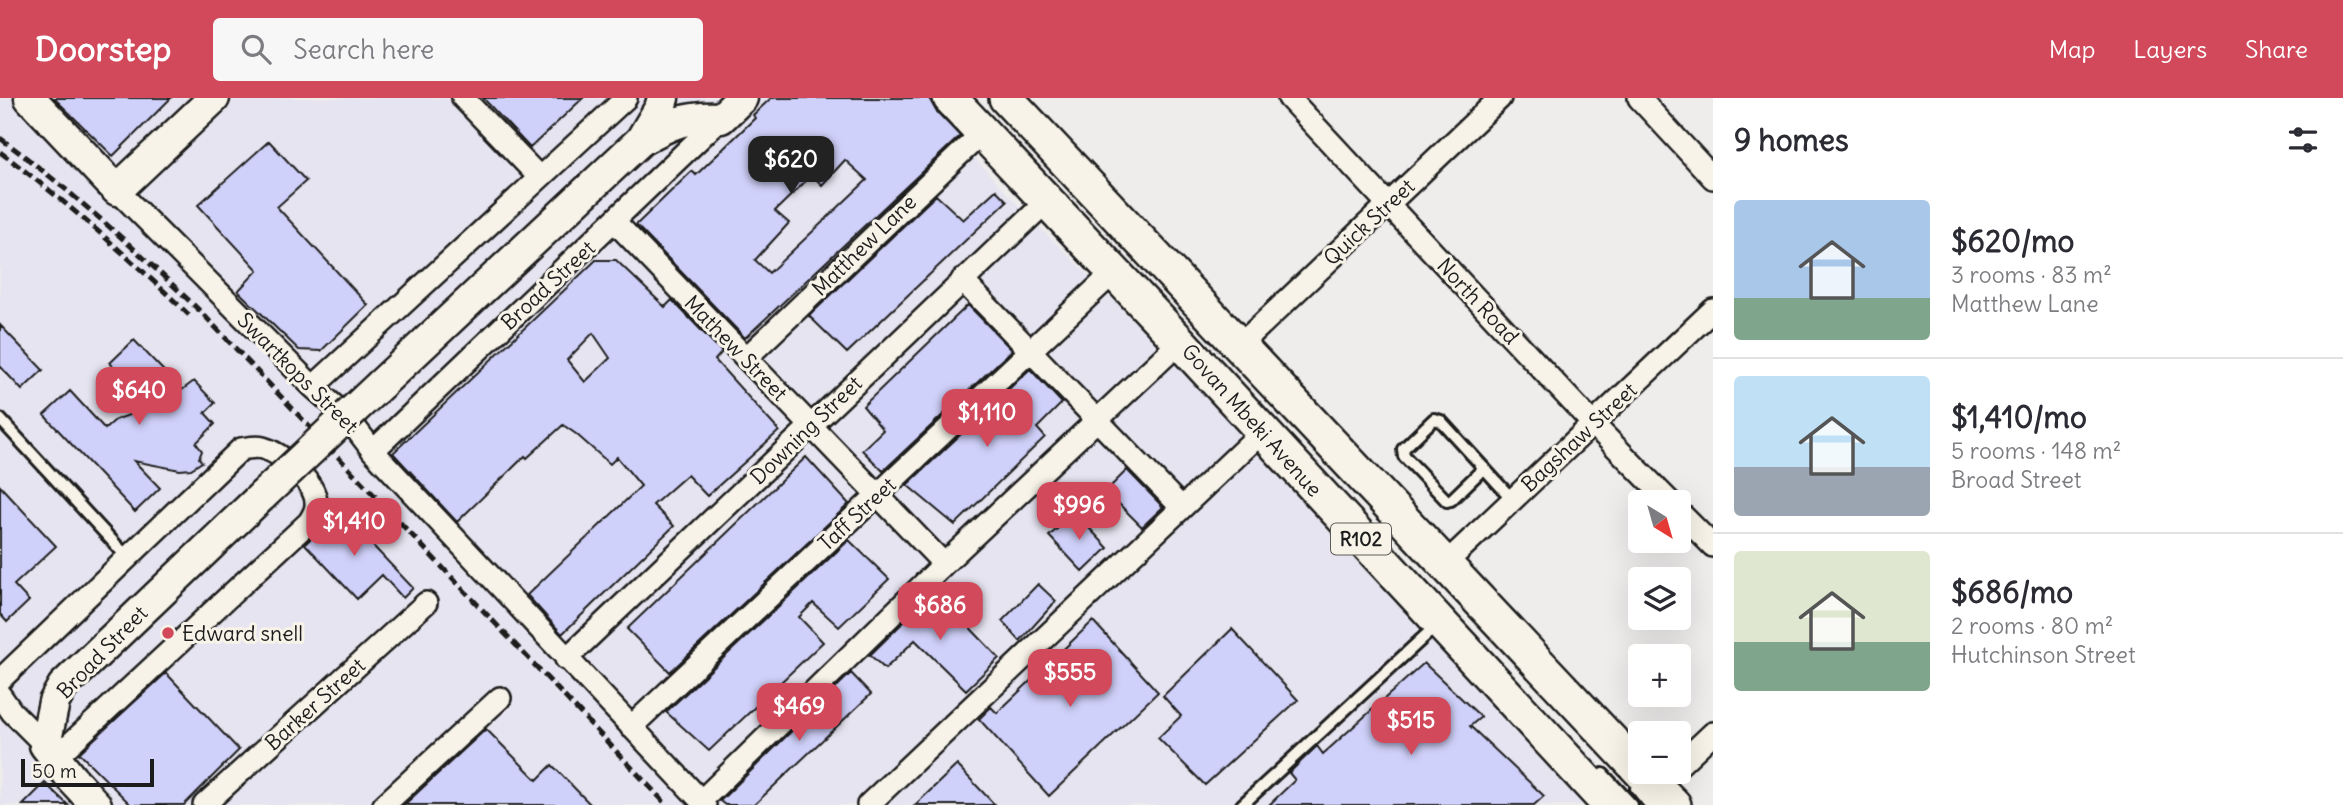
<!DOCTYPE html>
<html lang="en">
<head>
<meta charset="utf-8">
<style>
	body { margin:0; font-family:Delius,sans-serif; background:#f7f7f7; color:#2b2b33; height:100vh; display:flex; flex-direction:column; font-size:26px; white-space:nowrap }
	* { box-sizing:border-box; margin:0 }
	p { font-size:23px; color:#7c7c81 }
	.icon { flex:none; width:38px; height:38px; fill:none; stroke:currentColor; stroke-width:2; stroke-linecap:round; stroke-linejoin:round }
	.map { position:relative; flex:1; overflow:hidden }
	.side { display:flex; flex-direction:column; background:#fff; width:630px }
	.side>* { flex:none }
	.needle { width:46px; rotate:143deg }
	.tools { position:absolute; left:1628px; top:392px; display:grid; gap:14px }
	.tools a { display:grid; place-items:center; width:63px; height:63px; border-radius:7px; background:#fff; box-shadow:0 7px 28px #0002; font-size:35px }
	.scale { position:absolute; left:21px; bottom:18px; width:133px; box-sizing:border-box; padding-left:7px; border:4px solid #1c1c1c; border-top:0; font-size:19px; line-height:24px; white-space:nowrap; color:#1c1c1c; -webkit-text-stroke:5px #f7f3e8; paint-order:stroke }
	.price { position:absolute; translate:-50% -60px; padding:0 16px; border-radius:14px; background:#d1495b; color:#fff; font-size:23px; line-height:46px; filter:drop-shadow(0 2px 4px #0008) }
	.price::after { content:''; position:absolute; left:50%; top:42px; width:21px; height:16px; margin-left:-10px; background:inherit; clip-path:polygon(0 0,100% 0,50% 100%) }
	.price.active { background:#222; color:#fff }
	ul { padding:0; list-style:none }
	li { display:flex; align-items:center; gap:21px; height:175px; padding:0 21px }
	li+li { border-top:2px solid #e1e1e2 }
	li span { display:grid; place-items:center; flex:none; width:196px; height:140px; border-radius:7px; color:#555 }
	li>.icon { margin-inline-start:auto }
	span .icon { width:84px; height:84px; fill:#fffc; stroke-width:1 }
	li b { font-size:30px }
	h2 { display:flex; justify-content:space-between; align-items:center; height:84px; padding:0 21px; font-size:30px }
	header { display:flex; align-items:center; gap:42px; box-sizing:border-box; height:98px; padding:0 35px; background:#d1495b; color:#fff }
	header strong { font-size:33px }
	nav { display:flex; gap:38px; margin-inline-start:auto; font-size:24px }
	.search { width:490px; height:63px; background:#f7f7f7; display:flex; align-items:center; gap:18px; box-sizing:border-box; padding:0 24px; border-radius:7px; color:#7c7c81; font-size:26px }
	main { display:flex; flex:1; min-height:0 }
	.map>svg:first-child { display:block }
	.built { fill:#e6e4f0 }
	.building { fill:#d0d1fa; stroke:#1c1c1c; stroke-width:2; fill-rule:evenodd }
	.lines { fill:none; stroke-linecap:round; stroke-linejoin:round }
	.lane-casing { stroke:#1c1c1c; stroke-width:16 }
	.street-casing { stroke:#1c1c1c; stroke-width:26 }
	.secondary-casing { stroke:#1c1c1c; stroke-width:35 }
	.primary-casing { stroke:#1c1c1c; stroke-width:38 }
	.lane { stroke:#f7f3e8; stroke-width:10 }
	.street { stroke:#f7f3e8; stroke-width:21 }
	.secondary { stroke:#f7f3e8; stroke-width:30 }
	.primary { stroke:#f7f3e8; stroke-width:33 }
	.rail { stroke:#1c1c1c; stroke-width:5; stroke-dasharray:10 5; stroke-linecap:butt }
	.secondary-bridge-casing { stroke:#1c1c1c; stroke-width:35; stroke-linecap:butt }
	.secondary-bridge { stroke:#f7f3e8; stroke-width:30 }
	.poi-dot { fill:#d1495b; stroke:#f7f3e8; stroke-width:2.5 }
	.labels { text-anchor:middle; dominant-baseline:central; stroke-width:6; stroke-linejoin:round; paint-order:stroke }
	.shield { fill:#f7f3e8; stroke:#5e5c59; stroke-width:2 }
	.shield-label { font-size:19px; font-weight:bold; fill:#1c1c1c }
	.street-label { font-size:21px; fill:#1c1c1c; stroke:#f7f3e8 }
	.poi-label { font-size:21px; fill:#1c1c1c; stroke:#f7f3e8; text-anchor:start }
</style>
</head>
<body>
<header>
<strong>Doorstep</strong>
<div class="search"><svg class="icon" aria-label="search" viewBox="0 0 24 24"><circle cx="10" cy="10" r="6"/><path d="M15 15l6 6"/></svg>Search here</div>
<nav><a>Map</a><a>Layers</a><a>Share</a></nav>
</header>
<main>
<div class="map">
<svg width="1713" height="707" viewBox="0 0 1713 707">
	<rect width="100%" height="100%" fill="#efecec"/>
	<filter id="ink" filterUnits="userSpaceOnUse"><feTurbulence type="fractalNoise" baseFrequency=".0143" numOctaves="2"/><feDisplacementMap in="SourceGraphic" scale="14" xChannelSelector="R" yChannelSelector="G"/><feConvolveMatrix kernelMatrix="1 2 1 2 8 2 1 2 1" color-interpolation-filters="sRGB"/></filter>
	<g filter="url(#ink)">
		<path class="built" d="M0 0H919L1029 119 1253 339 1594 707H0Z"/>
		<path class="building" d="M54 0H171L113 58Z
			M483 0H583L530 50Z
			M771 0H929L936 13 960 38 745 240 636 127 692 73 696 77 755 20 753 17ZM845 62 867 82 769 175 755 162 789 125 775 113 812 77 822 87Z
			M269 43 306 83 277 109 368 207 321 253 299 252 238 193 258 172 198 107Z
			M996 92 1007 103 847 255 809 218 936 97 963 122Z
			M596 162H616L665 209 672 202 722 254 715 262 779 333 707 398 687 377 653 407 674 428 562 536 527 497 641 388 617 359 610 366 576 336 563 327 527 360 525 358 457 424 393 355ZM593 235 610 260 585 284 567 262Z
			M968 207 1012 252 883 373 862 352 883 332 863 308Z
			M0 227 43 272 22 292 0 268Z
			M134 242 182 292 194 283 215 305 205 315 215 326 196 345 202 353 199 360 202 364 191 371 180 372 134 363 160 390 135 414 44 317 70 293 105 331 115 322 137 314 115 290 124 279 110 265Z
			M1030 271 1062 305 1037 330 1045 339 955 427 907 387Z
			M806 359 849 406 670 574 627 531Z
			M1127 372 1163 409 1142 429 1106 393Z
			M0 388 56 448 14 487 29 503 7 524 0 516Z
			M340 413 413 490 403 500 382 477 357 501 305 446Z
			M1075 415 1108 450 1083 474 1049 438Z
			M849 442 889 481 839 529 813 505 799 519 823 544 709 653 666 614Z
			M1038 486 1056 503 1020 543 1002 523Z
			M935 493 999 560 966 592 915 542 885 571 870 557Z
			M1093 523 1158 594 1049 698 979 621 991 609 997 615Z
			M1232 531 1298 602 1205 687 1158 640 1181 618 1163 598Z
			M1424 565 1481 619 1470 628 1544 698 1534 707H1269L1295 682 1289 675 1317 648 1323 656Z
			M166 575 239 652 184 707H131L79 655Z
			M851 575 871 596 754 707H725L720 703Z
			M486 631 537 682 552 667 591 707H404Z
			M957 667 995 707H915Z
			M45 685 68 707H23Z"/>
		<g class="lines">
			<g class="lane-casing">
				<path id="lane" d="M0 321 128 460
					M1484 370 1451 402 1447 403 1404 358 1403 351 1434 321 1441 323 1513 402
					M1603 676 1632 707
					M1636 690 1650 707
					M1242 707 1438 526"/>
			</g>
			<g class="street-casing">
				<path id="street" d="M463 0 539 79
					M1289 0 1593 326 1670 404
					M1639 0 1713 80
					M117 92 313 289 347 319 373 353 705 707
					M615 124 944 466
					M962 182 1181 409
					M1239 248 1500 0
					M746 260 983 34
					M313 289 626 0
					M373 353 721 20
					M1678 413 1713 448
					M1445 466 1713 212
					M566 561 1047 103
					M0 582 241 351C249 350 256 348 263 350 282 355 315 384 316 404 317 412 313 418 309 424L55 660
					M0 597 12 614 45 647
					M631 629 1114 174
					M1678 668 1713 635
					M701 703 944 466 1180 244
					M204 707 426 505
					M384 707 500 600
					M868 707 1262 334"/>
			</g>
			<g class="secondary-casing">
				<path id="secondary" d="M30 0 117 92 214 0
					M641 42C671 25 687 18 721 20L742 0
					M380 287 641 42 660 10 663 0
					M96 707 72 681 45 647 54 604 63 588 263 397"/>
			</g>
			<g class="primary-casing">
				<path id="primary" d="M950 0 1180 244 1609 707
					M1006 0 1640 673
					M1641 674 1674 707"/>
			</g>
			<use href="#lane" class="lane"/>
			<use href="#street" class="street"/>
			<use href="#secondary" class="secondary"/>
			<use href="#primary" class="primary"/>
			<path class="rail" d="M0 40C72 93 138 153 202 215L667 707
				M0 54C67 104 129 159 189 217"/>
			<g class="secondary-bridge-casing">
				<path id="secondary-bridge" d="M263 397 380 287"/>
			</g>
			<use href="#secondary-bridge" class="secondary-bridge"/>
		</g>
	</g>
	<circle class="poi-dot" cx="168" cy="535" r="7"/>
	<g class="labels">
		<rect class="shield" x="1331" y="425.5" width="60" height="31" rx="5"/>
		<g class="shield-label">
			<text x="1361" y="441">R102</text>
		</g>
		<g class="street-label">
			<text transform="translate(1369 124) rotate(-43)">Quick Street</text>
			<text transform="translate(864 147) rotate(-44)">Matthew Lane</text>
			<text transform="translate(548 187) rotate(-43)">Broad Street</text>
			<text transform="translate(1478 203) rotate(47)">North Road</text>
			<text transform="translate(736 250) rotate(46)">Mathew Street</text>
			<text transform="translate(298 275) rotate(45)">Swartkops Street</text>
			<text transform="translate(1252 322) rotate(48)">Govan Mbeki Avenue</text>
			<text transform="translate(806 332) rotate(-44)">Downing Street</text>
			<text transform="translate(1579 339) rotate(-43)">Bagshaw Street</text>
			<text transform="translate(857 416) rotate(-43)">Taff Street</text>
			<text transform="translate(102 554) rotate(-46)">Broad Street</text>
			<text transform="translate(315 606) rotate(-42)">Barker Street</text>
		</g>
		<g class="poi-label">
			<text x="182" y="535">Edward snell</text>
		</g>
	</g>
</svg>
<div class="tools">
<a><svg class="needle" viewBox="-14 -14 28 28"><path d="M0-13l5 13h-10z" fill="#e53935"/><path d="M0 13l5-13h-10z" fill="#7c7c81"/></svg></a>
<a><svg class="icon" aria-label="layers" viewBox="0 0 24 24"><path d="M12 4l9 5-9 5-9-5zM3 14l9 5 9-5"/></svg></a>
<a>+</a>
<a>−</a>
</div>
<div class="scale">50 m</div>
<b class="price active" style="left:791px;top:98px">$620</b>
<b class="price" style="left:139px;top:329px">$640</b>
<b class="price" style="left:987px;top:351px">$1,110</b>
<b class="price" style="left:1079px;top:444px">$996</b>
<b class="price" style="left:354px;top:460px">$1,410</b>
<b class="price" style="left:940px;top:544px">$686</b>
<b class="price" style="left:1070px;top:611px">$555</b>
<b class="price" style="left:799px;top:645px">$469</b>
<b class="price" style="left:1411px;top:659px">$515</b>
</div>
<section class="side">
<h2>9 homes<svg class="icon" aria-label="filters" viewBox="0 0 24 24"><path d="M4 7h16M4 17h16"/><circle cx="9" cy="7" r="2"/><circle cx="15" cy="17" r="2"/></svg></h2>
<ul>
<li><span style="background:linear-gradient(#a9c7e8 70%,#7fa58c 0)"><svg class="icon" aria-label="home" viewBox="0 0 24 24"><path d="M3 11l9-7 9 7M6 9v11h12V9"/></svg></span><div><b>$620/mo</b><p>3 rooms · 83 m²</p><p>Matthew Lane</p></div></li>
<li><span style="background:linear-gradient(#bfe0f5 65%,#9aa5b1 0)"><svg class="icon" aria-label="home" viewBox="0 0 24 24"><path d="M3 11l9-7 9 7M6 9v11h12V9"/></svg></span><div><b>$1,410/mo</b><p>5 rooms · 148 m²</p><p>Broad Street</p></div></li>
<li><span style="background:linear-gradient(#dfe7d0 65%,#7fa58c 0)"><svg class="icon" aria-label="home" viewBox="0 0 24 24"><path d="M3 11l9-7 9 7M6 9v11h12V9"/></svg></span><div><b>$686/mo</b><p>2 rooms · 80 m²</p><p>Hutchinson Street</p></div></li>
</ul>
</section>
</main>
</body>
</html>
